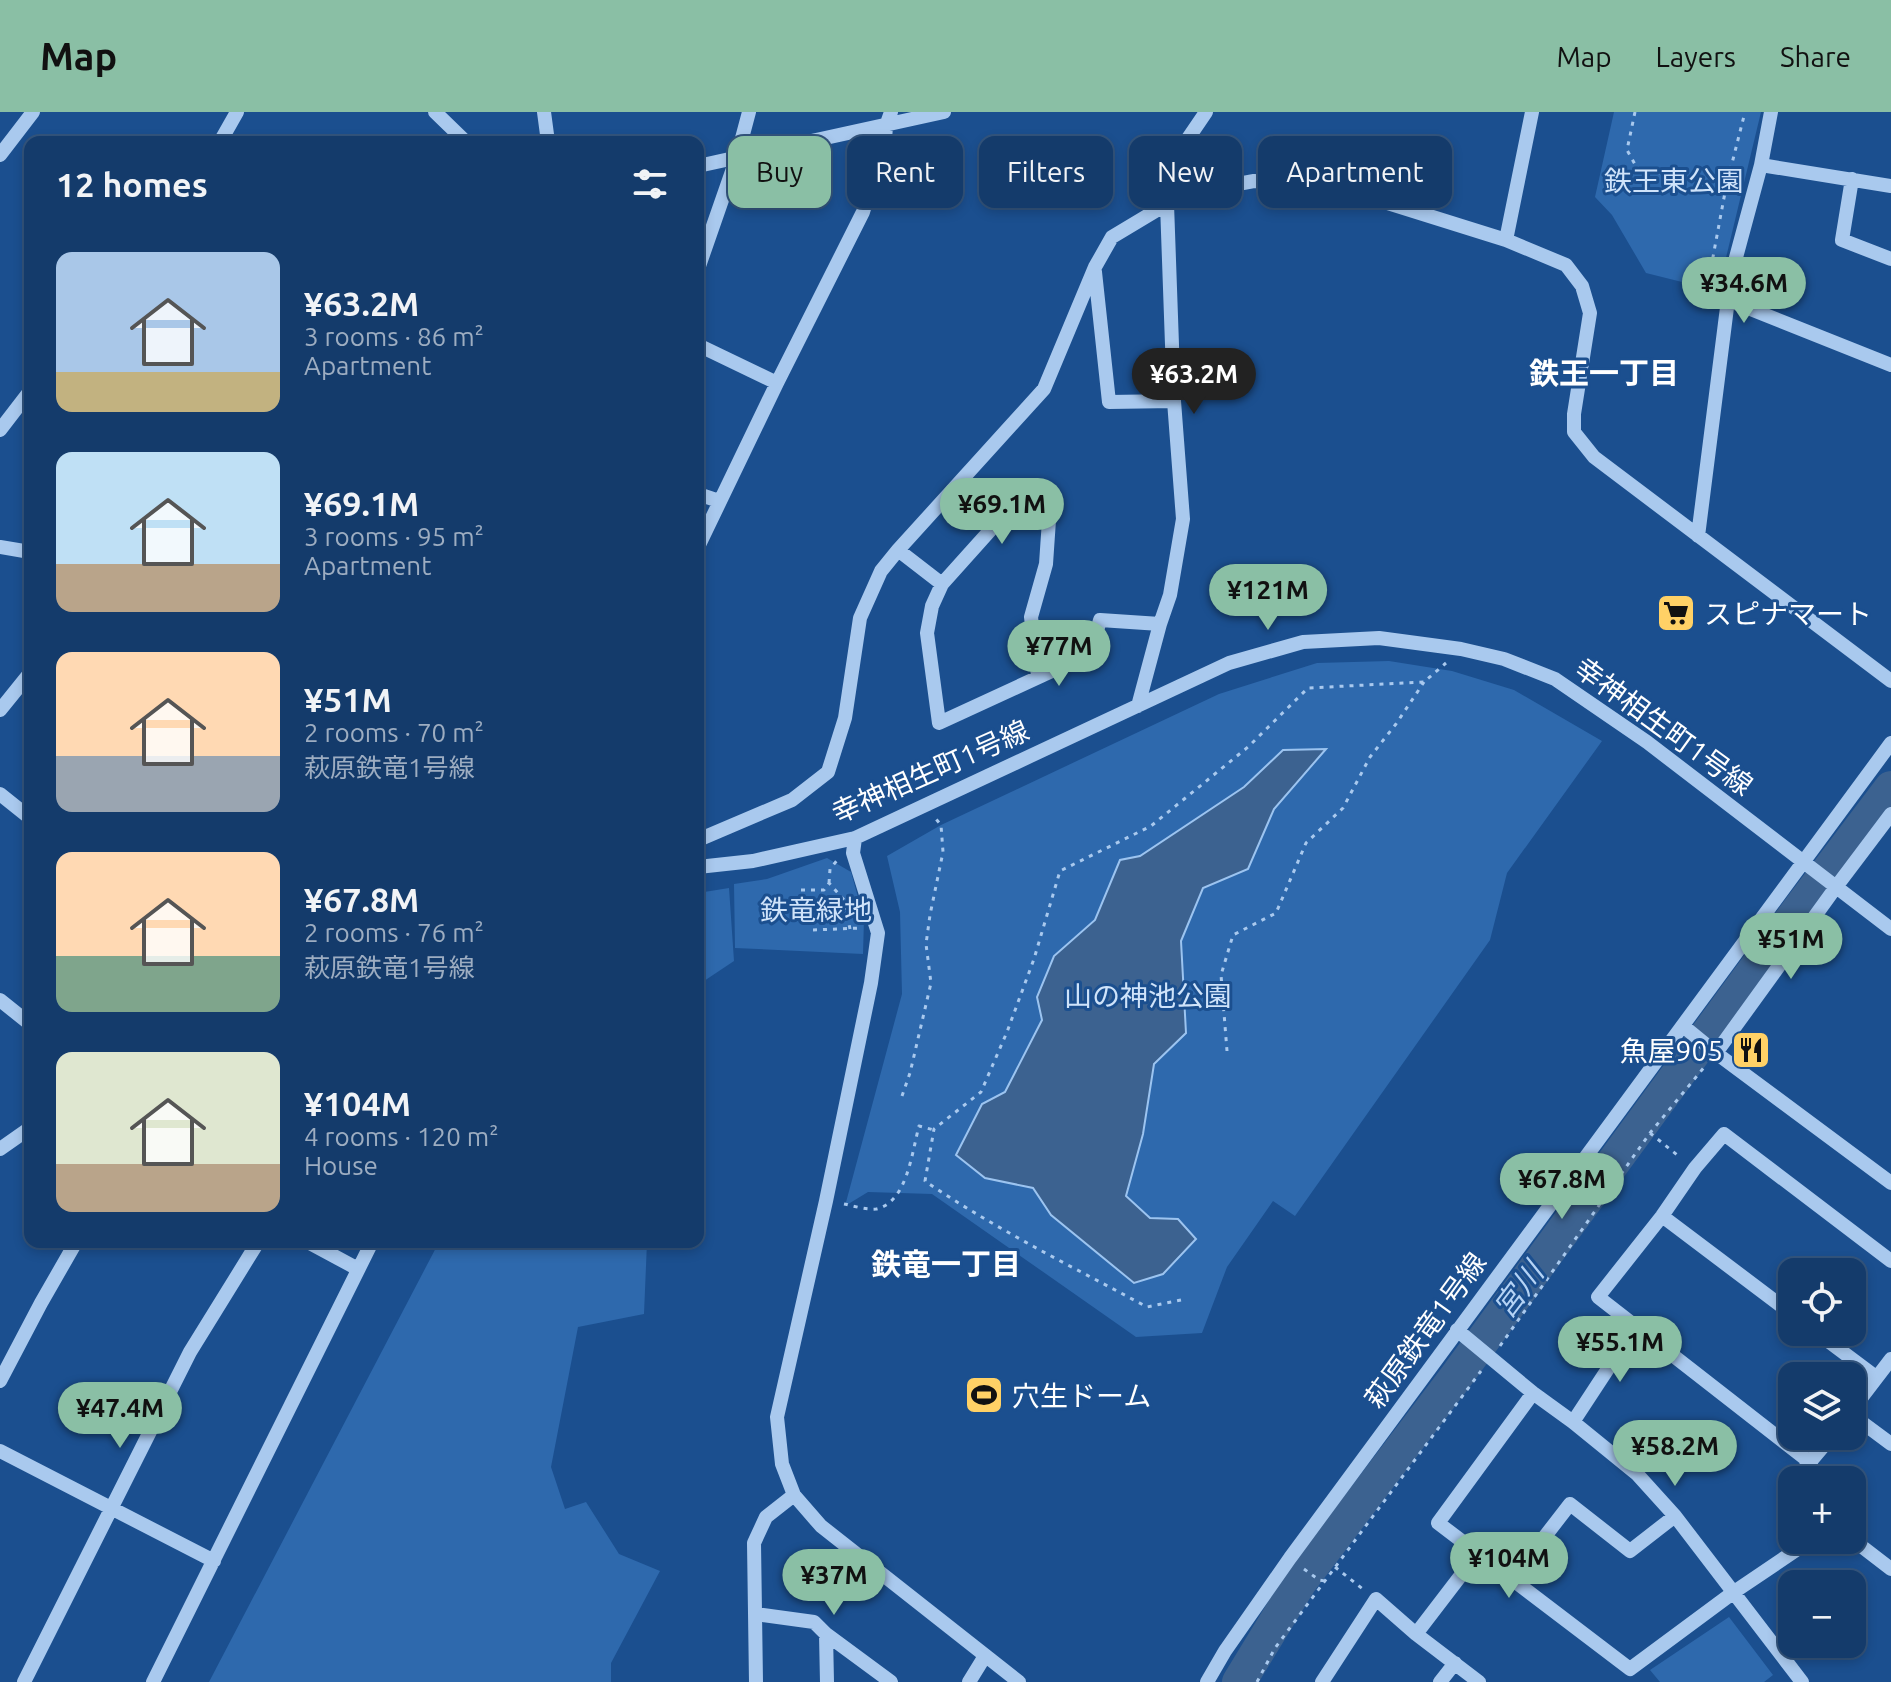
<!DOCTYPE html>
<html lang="en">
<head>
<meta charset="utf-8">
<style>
	body { margin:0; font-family:Ubuntu,"Noto Sans JP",sans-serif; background:#214673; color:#f1f3f6; height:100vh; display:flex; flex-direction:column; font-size:30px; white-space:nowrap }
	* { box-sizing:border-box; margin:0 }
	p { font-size:26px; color:#9dadc1 }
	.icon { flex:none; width:44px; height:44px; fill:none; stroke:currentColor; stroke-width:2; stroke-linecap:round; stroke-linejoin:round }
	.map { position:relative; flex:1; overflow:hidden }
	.side { position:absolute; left:24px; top:24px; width:680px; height:1112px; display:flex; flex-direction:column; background:#143b6b; border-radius:16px; box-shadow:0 4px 12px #0003,0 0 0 2px #33557e }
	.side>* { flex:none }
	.guide { position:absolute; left:728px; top:24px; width:760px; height:72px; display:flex; gap:16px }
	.controls { position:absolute; left:1778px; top:1146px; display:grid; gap:16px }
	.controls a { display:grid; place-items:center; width:88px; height:88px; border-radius:16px; background:#143b6b; box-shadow:0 4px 12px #0003,0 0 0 2px #33557e; font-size:40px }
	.price { position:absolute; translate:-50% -68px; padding:0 18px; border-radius:28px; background:#8abfa5; color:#111; font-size:26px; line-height:52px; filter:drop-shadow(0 2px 4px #0008) }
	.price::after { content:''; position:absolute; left:50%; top:48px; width:24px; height:18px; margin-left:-12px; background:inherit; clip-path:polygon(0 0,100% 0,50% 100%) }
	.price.current { background:#222; color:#fff }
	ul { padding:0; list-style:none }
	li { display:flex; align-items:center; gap:24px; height:200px; padding:0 32px }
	li span { display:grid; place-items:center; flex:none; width:224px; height:160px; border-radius:16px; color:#555 }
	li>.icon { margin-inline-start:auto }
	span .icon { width:96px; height:96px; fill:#fffc; stroke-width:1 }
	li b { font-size:34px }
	h2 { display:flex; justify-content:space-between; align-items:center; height:96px; padding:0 32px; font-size:34px }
	.pill { padding:0 28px; border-radius:16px; background:#143b6b; box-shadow:0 4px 12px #0003,0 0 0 2px #33557e; font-size:28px; line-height:72px }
	.pill.current { background:#8abfa5; color:#111 }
	header { display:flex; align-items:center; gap:48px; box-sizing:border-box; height:112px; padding:0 40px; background:#8abfa5; color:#111 }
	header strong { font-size:38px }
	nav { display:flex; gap:44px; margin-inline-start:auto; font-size:28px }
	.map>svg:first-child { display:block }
	.green { fill:#2e69ad }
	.water { fill:#3c6290; stroke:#9cc4f0; stroke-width:2 }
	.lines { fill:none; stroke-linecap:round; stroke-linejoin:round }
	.river { stroke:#3c6290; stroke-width:34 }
	.path { stroke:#a9c9ee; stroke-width:3; stroke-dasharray:4 6; stroke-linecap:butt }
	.minor { stroke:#a9c9ee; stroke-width:14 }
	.labels { text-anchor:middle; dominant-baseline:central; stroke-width:6; stroke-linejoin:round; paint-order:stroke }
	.park-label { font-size:28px; fill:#cfe3fa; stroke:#1b4f8f }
	.poi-label { font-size:28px; fill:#fff; stroke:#1b4f8f; text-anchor:start }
	.street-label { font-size:28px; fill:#fff; stroke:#1b4f8f }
	.neighbourhood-label { font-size:30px; font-weight:bold; fill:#fff; stroke:#1b4f8f }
	.water-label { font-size:30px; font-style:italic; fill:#b5d3f5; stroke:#1b4f8f }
</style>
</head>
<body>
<header>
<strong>Map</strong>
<nav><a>Map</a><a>Layers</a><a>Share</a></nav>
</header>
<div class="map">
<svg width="1891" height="1570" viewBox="0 0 1891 1570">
	<rect width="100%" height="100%" fill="#1b4f8f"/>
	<path class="green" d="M1614 0H1761L1718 179 1646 161 1612 103 1595 85Z
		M1389 549 1452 559 1514 578 1602 629 1507 761 1490 828 1295 1104 1273 1089 1227 1155 1202 1221 1136 1225 932 1082 868 1080 845 1094 902 882 900 800 887 744 941 713 1219 582 1317 551Z
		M827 746 851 760 864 807 863 842 735 836 734 772 767 767Z
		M729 776 734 849 698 873V781Z
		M439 1130H647L644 1202 578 1215 551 1355 565 1397 586 1390 619 1442 660 1459 611 1551V1570H209Z
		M1729 1505 1773 1563 1764 1570H1660L1650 1558Z"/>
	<path class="water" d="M1326 637 1274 697 1248 757 1203 776 1181 829 1186 921 1154 952 1143 1022 1126 1084 1150 1106 1178 1107 1196 1127 1163 1162 1134 1171 1051 1103 1033 1076 985 1066 956 1043 982 992 1005 980 1042 908 1037 885 1054 844 1095 808 1120 748 1140 744 1244 675 1283 638Z"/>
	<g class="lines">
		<path class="river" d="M1239 1570 1300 1470 1456 1265 1800 796 1891 676"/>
		<path class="path" d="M1635 0 1627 38 1637 56 1726 75
			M1715 162 1710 161 1726 75 1745 0
			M829 771 830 757 839 746
			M801 778H824L829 771 844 788 850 817
			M813 818 861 816
			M1227 939 1221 863 1233 823 1276 801 1306 731 1343 696 1370 645 1396 612 1424 570
			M902 984 910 961 931 871 926 832 930 803 943 740 941 713 936 707
			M1650 1021 1681 1046
			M844 1092C854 1094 866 1098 876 1097 907 1091 912 1040 919 1014L934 1018
			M1181 1188 1147 1195C1073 1155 995 1117 925 1069L934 1017 981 980 1007 920 1034 847 1060 759 1151 714 1248 635 1308 576 1424 570 1446 551
			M1500 1234 1650 1021 1706 953
			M1335 1455 1364 1478
			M1304 1457 1319 1468 1325 1469
			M1257 1570 1275 1536 1481 1259"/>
		<path class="minor" d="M435 0 466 30
			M544 0 548 30
			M220 30 237 0
			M0 43 33 0
			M1761 53 1891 74
			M698 54 944 0
			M1852 67 1842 128 1891 147
			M1506 128 1532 0
			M698 157 737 45 749 0
			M1095 160 1109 290 1174 289
			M1728 188 1891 253
			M698 233 777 271
			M0 318 30 279
			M698 382 719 389
			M1698 424 1731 164 1761 53 1771 0
			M0 435 30 440
			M698 435 777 271 863 100 885 28 886 14 891 0
			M898 438 942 472
			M1038 564 1031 505 1046 452 1049 408 1021 384 942 472 932 494 927 521 939 611 1091 541 1100 508 1160 512
			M1138 594 1160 512 1170 483 1183 407 1174 289 1167 92 1174 57 1187 28 1206 0
			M0 598 30 561
			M0 682 30 706
			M855 726 853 741 878 821 871 871 826 1089 777 1305 782 1352 794 1383 821 1414 1019 1570
			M698 728 792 688 828 660 845 606 860 506 881 459 898 438 1044 277 1095 155 1112 125 1167 92 1205 78 1254 69 1327 72 1506 128 1566 153 1582 174 1590 201 1574 302V320L1594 345 1891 569
			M698 755 753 749 855 726 1229 551 1303 530 1379 526 1461 537 1504 547 1555 567 1647 630 1891 817
			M0 888 30 912
			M1683 914 1716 941 1891 1071
			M1716 941 1836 775 1891 702
			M0 1037 30 1016
			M1662 1104 1792 1202
			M308 1130 358 1157
			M1457 1218 1533 1281 1573 1310 1637 1362 1675 1404 1802 1570
			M1816 1220 1876 1265
			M0 1269 41 1191 76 1130
			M1533 1281 1438 1411 1630 1557 1734 1480 1811 1428
			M1852 1298 1891 1247
			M1852 1303 1891 1332
			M1573 1310 1636 1214
			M0 1339 214 1449
			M1811 1351 1598 1185 1662 1104 1695 1056 1724 1022 1891 1149
			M1803 1368 1799 1363 1832 1324
			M1852 1427 1891 1457
			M1512 1467 1570 1392 1630 1439 1675 1404
			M756 1502 814 1510 826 1522
			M1416 1522 1478 1441
			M24 1570 190 1240 258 1130
			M153 1570 372 1130
			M756 1570 754 1431 766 1405 794 1383
			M827 1570 826 1522 891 1570
			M969 1570 985 1544
			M1207 1570 1225 1539 1290 1446 1891 631
			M1322 1570 1376 1487 1416 1522 1479 1570
			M1440 1570 1455 1551"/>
	</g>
	<defs>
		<g id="supermarket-square" transform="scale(2)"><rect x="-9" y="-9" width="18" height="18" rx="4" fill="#ffd166" stroke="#1b4f8f"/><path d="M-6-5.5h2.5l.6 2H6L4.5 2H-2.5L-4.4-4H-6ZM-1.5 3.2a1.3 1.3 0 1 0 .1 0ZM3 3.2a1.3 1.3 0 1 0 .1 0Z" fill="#111"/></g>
		<g id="restaurant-square" transform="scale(2)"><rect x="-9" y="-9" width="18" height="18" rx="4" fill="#ffd166" stroke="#1b4f8f"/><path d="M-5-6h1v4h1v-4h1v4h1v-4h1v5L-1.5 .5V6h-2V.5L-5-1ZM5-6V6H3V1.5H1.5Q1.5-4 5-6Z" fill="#111"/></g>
		<g id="stadium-square" transform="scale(2)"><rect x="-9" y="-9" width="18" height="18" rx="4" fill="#ffd166" stroke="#1b4f8f"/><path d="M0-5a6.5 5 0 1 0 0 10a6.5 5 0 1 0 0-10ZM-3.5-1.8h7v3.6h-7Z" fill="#111"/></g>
	</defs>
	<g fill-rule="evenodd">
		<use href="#supermarket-square" x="1676" y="501"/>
		<use href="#restaurant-square" x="1751" y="938"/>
		<use href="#stadium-square" x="984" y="1283"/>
	</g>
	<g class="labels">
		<g class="park-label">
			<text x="1674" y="68">鉄王東公園</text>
			<text x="816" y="797">鉄竜緑地</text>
			<text x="1148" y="883">山の神池公園</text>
		</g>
		<g class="poi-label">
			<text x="1704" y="501">スピナマート</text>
			<text x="1723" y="938" text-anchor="end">魚屋905</text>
			<text x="1012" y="1283">穴生ドーム</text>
		</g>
		<g class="street-label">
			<text transform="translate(1664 614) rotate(36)">幸神相生町1号線</text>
			<text transform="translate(930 659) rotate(-24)">幸神相生町1号線</text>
			<text transform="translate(1425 1218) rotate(-54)">萩原鉄竜1号線</text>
		</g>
		<g class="neighbourhood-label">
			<text x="1604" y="261">鉄王一丁目</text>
			<text x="946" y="1152">鉄竜一丁目</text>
		</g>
		<g class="water-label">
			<text transform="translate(1518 1178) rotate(-53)">宮川</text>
		</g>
	</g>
</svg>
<div class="controls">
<a><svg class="icon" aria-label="locate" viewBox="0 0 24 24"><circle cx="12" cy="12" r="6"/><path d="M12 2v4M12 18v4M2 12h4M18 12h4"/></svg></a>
<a><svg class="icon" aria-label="layers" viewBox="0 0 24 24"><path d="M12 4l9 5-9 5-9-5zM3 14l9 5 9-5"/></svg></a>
<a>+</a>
<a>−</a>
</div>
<b class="price" style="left:1744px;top:213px">¥34.6M</b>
<b class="price current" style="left:1194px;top:304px">¥63.2M</b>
<b class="price" style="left:1002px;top:434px">¥69.1M</b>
<b class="price" style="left:1268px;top:520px">¥121M</b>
<b class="price" style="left:1059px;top:576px">¥77M</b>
<b class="price" style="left:1791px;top:869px">¥51M</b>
<b class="price" style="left:1562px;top:1109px">¥67.8M</b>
<b class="price" style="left:1620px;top:1272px">¥55.1M</b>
<b class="price" style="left:120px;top:1338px">¥47.4M</b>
<b class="price" style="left:1675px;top:1376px">¥58.2M</b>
<b class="price" style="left:1509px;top:1488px">¥104M</b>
<b class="price" style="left:834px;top:1505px">¥37M</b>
<div class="guide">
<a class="pill current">Buy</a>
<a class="pill">Rent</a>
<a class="pill">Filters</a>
<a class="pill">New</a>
<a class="pill">Apartment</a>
</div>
<section class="side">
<h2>12 homes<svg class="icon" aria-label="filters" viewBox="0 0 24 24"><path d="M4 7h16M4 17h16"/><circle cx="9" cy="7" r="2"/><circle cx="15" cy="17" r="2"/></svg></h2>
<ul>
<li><span style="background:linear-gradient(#a9c7e8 75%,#c2b280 0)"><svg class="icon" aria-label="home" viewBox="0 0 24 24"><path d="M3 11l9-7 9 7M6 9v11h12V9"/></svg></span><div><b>¥63.2M</b><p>3 rooms · 86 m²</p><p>Apartment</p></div></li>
<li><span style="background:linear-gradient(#bfe0f5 70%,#b9a48a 0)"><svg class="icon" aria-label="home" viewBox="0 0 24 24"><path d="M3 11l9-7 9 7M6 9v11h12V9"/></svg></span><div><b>¥69.1M</b><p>3 rooms · 95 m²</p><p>Apartment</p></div></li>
<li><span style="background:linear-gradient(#ffd9b3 65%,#9aa5b1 0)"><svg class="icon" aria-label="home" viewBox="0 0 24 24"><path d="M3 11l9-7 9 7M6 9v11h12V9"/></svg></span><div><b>¥51M</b><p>2 rooms · 70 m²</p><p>萩原鉄竜1号線</p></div></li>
<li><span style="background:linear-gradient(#ffd9b3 65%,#7fa58c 0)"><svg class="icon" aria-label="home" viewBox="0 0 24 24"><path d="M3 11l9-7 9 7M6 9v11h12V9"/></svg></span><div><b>¥67.8M</b><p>2 rooms · 76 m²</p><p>萩原鉄竜1号線</p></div></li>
<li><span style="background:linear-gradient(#dfe7d0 70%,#b9a48a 0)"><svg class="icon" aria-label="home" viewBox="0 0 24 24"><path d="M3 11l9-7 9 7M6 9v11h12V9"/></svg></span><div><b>¥104M</b><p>4 rooms · 120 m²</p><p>House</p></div></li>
</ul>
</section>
</div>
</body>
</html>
